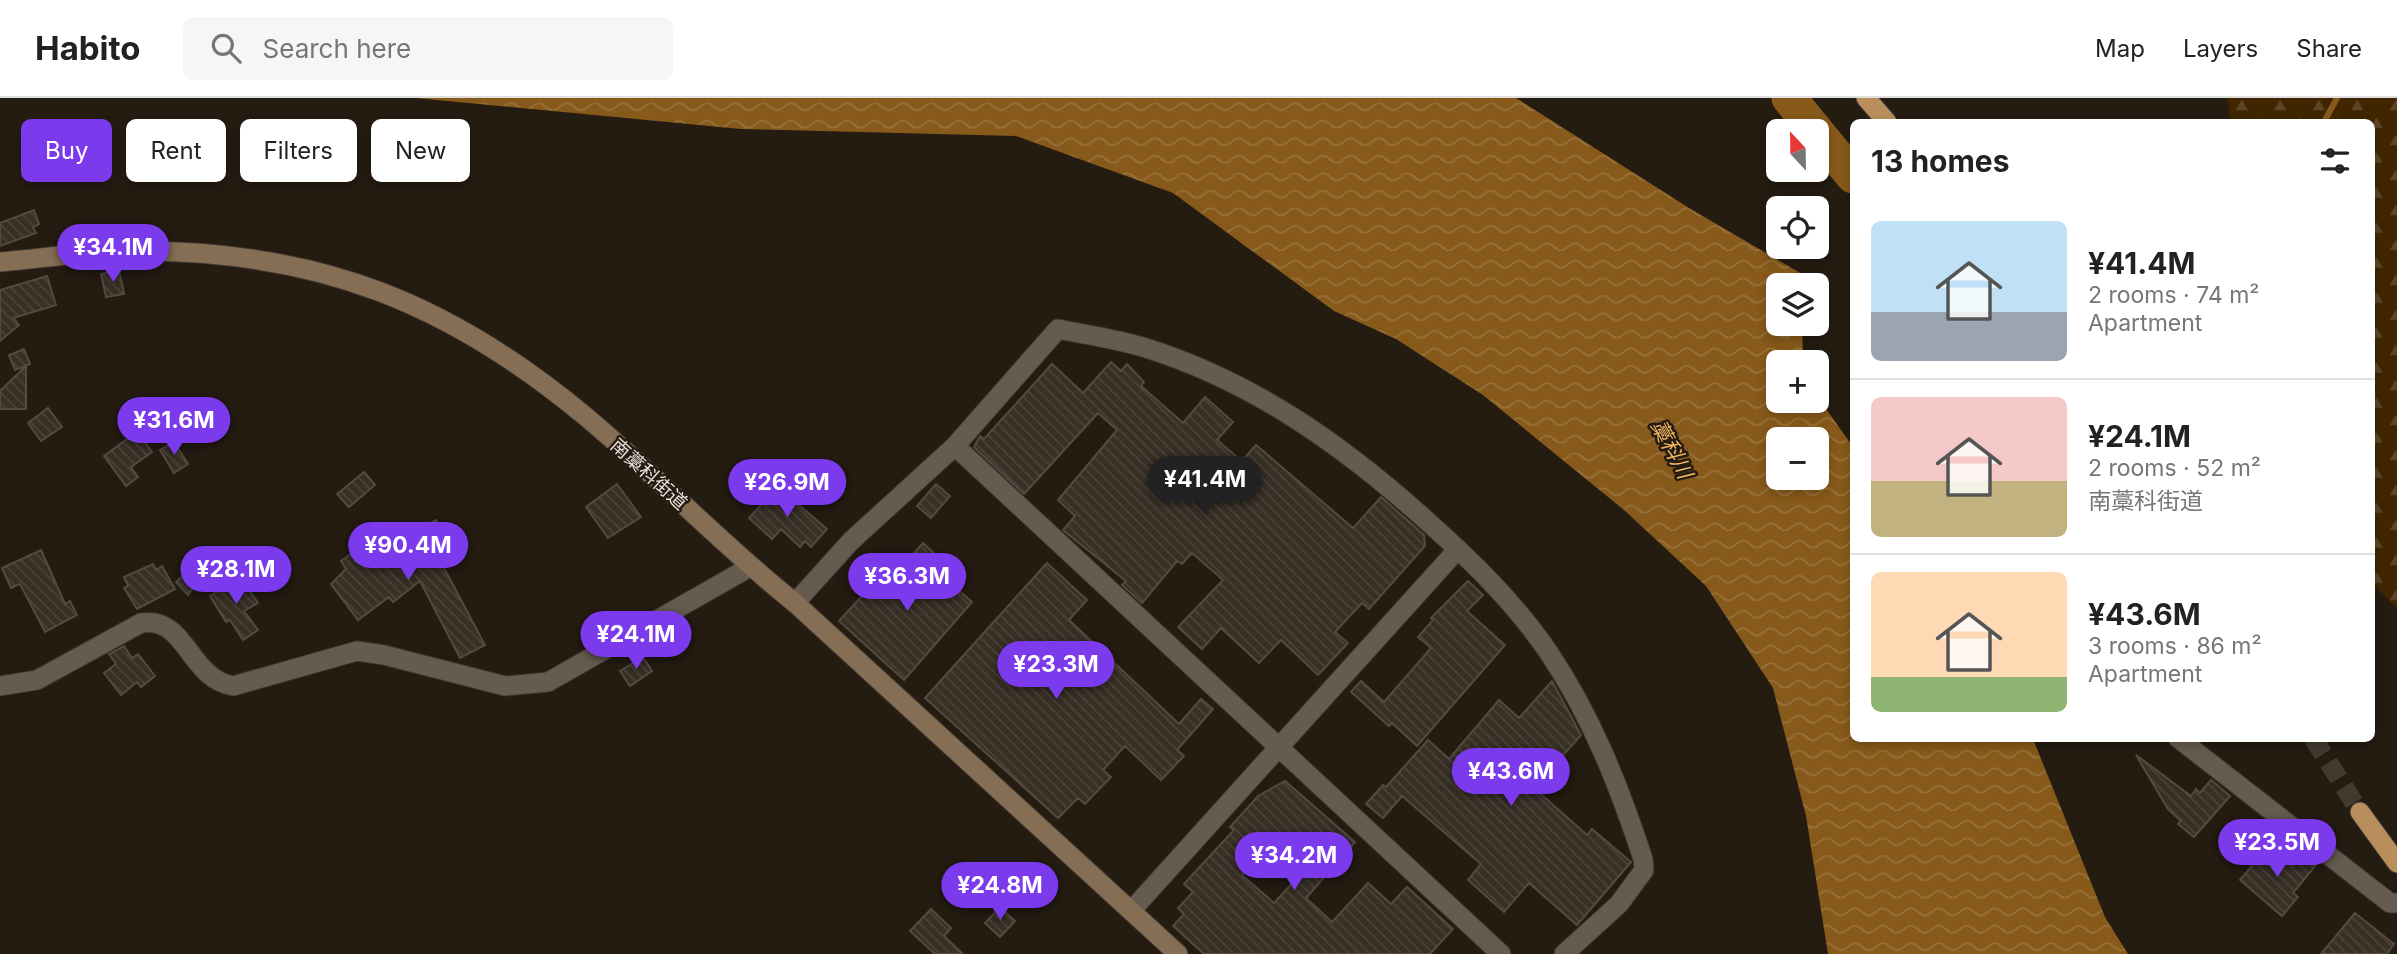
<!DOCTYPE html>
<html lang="en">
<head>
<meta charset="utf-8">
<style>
	body { margin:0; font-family:Inter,"Noto Sans JP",sans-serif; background:#f6f6f6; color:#222; height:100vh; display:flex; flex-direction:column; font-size:26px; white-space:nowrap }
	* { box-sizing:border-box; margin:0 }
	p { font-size:23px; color:#767676 }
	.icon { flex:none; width:38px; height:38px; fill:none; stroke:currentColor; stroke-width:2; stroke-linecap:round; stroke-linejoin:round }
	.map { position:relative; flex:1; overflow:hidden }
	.drawer { position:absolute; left:1850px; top:21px; width:525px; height:623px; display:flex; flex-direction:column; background:#fff; border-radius:10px; box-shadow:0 4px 10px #0003 }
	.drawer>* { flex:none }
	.top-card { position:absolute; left:21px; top:21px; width:665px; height:63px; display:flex; gap:14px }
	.needle { width:46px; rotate:338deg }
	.buttons { position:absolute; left:1766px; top:21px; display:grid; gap:14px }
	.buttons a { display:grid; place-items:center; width:63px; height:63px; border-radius:10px; background:#fff; box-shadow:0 4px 10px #0003; font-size:35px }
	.price { position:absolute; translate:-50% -60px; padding:0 16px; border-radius:24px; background:#7c3aed; color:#fff; font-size:23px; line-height:46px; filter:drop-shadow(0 2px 4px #0008) }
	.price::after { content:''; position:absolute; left:50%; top:42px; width:21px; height:16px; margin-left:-10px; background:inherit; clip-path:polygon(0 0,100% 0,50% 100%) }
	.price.active { background:#222; color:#fff }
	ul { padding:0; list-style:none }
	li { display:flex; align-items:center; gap:21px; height:175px; padding:0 21px }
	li+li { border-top:2px solid #e0e0e0 }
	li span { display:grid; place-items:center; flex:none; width:196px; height:140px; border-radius:10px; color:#555 }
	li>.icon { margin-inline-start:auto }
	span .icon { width:84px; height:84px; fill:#fffc; stroke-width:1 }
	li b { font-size:30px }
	h2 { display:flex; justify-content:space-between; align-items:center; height:84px; padding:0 21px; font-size:30px }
	.tag { padding:0 24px; border-radius:10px; background:#fff; box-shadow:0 4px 10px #0003; font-size:24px; line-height:63px }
	.tag.active { background:#7c3aed; color:#fff }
	header { display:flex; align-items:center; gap:42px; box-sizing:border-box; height:98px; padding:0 35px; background:#fff; border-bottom:2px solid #e0e0e0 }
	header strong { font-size:33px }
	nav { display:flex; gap:38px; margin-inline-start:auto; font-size:24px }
	.search { width:490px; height:63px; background:#f6f6f6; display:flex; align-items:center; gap:18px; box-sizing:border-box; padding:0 24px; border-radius:10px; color:#767676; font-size:26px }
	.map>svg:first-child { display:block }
	.forest { fill:url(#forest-firs) }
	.water { fill:url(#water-waves); fill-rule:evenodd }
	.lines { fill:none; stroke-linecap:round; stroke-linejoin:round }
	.stream { stroke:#87591a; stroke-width:6 }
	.river { stroke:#87591a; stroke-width:35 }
	.building { fill:url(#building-back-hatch); stroke:#544a3f; stroke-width:2; fill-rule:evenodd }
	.trunk-tunnel { stroke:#42392f; stroke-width:19; stroke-dasharray:19 10; stroke-linecap:butt }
	.minor-casing { stroke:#3d3731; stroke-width:21 }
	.secondary-casing { stroke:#3d3731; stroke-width:21 }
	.trunk-casing { stroke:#3d3731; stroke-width:21 }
	.minor { stroke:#665b50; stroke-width:19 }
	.secondary { stroke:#856e54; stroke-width:19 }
	.trunk { stroke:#b88e5c; stroke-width:19 }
	.labels { text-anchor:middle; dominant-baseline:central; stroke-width:5; stroke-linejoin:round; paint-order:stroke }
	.street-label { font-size:19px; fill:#e9e3dc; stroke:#241b11 }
	.water-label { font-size:21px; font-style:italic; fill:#f9b562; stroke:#241b11 }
</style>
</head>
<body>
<header>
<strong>Habito</strong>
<div class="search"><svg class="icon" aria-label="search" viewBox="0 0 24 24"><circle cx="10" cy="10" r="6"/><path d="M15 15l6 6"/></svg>Search here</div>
<nav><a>Map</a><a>Layers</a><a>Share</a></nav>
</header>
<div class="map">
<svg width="2397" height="856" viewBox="0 0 2397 856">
	<defs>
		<pattern id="forest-firs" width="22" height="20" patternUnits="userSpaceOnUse" patternTransform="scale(1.75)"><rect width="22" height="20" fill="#402500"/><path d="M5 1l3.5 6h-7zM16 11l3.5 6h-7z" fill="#5c4425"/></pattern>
		<pattern id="water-waves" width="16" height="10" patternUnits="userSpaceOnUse" patternTransform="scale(1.75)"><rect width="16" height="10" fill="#87591a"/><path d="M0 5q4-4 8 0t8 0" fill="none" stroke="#98713b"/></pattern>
		<pattern id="building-back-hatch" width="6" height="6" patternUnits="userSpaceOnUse" patternTransform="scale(1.75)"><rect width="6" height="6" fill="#382f25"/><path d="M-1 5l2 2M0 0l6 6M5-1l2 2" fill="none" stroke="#4b433a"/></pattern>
	</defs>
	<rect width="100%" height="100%" fill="#241b11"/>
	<path class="forest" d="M2227 0H2397V510L2371 485V24H2231Z"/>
	<path class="water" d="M416 0H1516L1689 110 1802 176V187H1778V226H1802L1803 264H1778V303H1816L1817 298 1853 349V640L2033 641 2105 819 2128 856H1828L1806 718 1773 590 1706 488 1624 412 1483 297 1396 241 1334 213 1173 95 1016 38 741 31ZM1778 341H1816V380H1778Z"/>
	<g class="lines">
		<path class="stream" d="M2324 24 2337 0"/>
		<path class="river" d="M1789 0 1853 78"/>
	</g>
	<path class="building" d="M34 112 39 126 33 129 36 135 0 148V125Z
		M119 172 124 196 106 199 101 176Z
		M47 178 56 207 13 220 19 227 0 243V192Z
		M24 251 30 266 15 272 9 257Z
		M1111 264 1121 273 1127 266 1144 284 1141 288 1183 325 1205 299 1233 324 1217 342 1242 363 1256 347 1353 430 1381 399 1424 437 1425 448 1369 511 1362 505 1335 534 1348 545 1318 577 1281 542 1259 565 1221 530 1202 551 1178 529 1223 482 1192 455 1182 466 1177 463 1142 505 1122 487 1126 483 1063 432 1075 418 1058 402 1117 332 1098 315 1024 396 974 349 980 338 984 341 1052 266 1083 295Z
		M26 268V311H0V293Z
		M48 310 62 329 41 343 28 325Z
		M134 336 136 339 139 337 152 354 131 369 138 379 126 388 104 358Z
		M174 344 188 366 174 375 160 352Z
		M364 374 375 387 349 409 337 396Z
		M617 386 641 419 608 440 586 409Z
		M936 386 950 398 931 420 917 408Z
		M778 389 827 431 811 449 805 443 800 449 781 431 772 441 749 420Z
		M436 422 448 446 435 453 485 547 460 560 420 483 393 504 389 499 358 522 331 486 346 471 341 463 371 442 378 452Z
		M923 445 938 459 931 467 972 504 904 582 839 523 885 473 892 480Z
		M41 452 65 506 70 503 77 517 45 534 20 486 11 490 2 470Z
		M210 452 217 458 188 497 176 484Z
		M1047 465 1087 502 1069 522 1179 626 1201 601 1213 611 1177 652 1184 658 1161 682 1125 648 1103 672 1111 679 1085 706 1078 700 1058 720 925 600Z
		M153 466 156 472 162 468 175 491 137 511 124 490 128 488 124 479Z
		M240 479 258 505 244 513 258 532 243 542 230 522 226 524 210 498Z
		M1468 483 1483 497 1467 513 1505 547 1417 648 1392 625 1389 628 1351 594 1361 583 1384 604 1431 550 1418 539 1433 522 1431 520Z
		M124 548 132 560 138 556 155 578 141 589 137 584 121 597 104 575 116 566 109 556Z
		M643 559 652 573 630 588 620 573Z
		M1552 583 1581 637 1534 690 1587 737 1592 731 1631 764 1577 827 1529 785 1504 814 1468 782 1481 766 1402 698 1383 720 1366 706 1383 687 1386 689 1428 642 1449 661 1499 602 1519 620Z
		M2136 657 2191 698 2196 691 2200 695 2211 682 2230 698 2194 739 2178 726 2181 723 2168 711Z
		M1285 683 1355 744 1306 800 1332 824 1368 785 1391 806 1407 789 1453 831 1430 856H1204L1173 828 1184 816 1178 810 1193 794 1184 786 1234 732 1230 729 1258 698ZM1265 751 1298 779 1274 805 1242 777Z
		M2269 748 2293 767 2302 756 2316 767 2293 795 2298 799 2282 818 2240 782Z
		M1000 809 1015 823 1000 839 985 825Z
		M931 811 951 830 944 838 963 856H935L910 833Z
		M2355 815 2394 846 2387 856H2321Z"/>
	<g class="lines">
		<path class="trunk-tunnel" d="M2313 640 2360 714"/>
		<g class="minor-casing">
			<path id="minor" d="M955 348 1501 856
				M795 505 851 443 955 348 1058 231C1087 237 1118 241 1146 250 1254 284 1344 348 1427 423 1472 463 1515 505 1549 555 1592 619 1619 688 1643 761L1644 772 1619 806 1564 856
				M0 588 37 582 141 525C187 518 188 580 233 588L357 553 384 557 505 588 548 584 750 469
				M2178 640 2390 805H2397
				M1131 813 1458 451"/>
		</g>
		<g class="secondary-casing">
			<path id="secondary" d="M0 164C47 160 96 152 143 153 320 154 449 205 585 318 657 378 721 446 795 505L1178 856"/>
		</g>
		<g class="trunk-casing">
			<path id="trunk" d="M1866 0 1887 24
				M2360 714 2397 765"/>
		</g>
		<use href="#minor" class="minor"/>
		<use href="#secondary" class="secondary"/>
		<use href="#trunk" class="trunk"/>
	</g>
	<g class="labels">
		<g class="street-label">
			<text transform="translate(649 376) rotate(42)">南藁科街道</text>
		</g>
		<g class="water-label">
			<text transform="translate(1672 351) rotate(62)">藁科川</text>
		</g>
	</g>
</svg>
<div class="buttons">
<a><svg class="needle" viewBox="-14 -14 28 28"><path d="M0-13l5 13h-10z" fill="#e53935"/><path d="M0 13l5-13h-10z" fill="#767676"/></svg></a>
<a><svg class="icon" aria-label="locate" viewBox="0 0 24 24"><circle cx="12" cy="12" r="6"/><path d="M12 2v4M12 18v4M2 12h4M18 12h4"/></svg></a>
<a><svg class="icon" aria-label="layers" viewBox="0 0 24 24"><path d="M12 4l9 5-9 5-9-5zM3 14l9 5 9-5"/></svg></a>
<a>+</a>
<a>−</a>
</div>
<b class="price" style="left:113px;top:186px">¥34.1M</b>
<b class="price" style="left:174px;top:359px">¥31.6M</b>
<b class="price active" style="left:1205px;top:418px">¥41.4M</b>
<b class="price" style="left:787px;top:421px">¥26.9M</b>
<b class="price" style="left:408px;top:484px">¥90.4M</b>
<b class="price" style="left:236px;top:508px">¥28.1M</b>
<b class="price" style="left:907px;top:515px">¥36.3M</b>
<b class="price" style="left:636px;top:573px">¥24.1M</b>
<b class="price" style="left:1056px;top:603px">¥23.3M</b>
<b class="price" style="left:1511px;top:710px">¥43.6M</b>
<b class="price" style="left:2277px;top:781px">¥23.5M</b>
<b class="price" style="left:1294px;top:794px">¥34.2M</b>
<b class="price" style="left:1000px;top:824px">¥24.8M</b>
<div class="top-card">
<a class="tag active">Buy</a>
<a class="tag">Rent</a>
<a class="tag">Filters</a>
<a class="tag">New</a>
</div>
<section class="drawer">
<h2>13 homes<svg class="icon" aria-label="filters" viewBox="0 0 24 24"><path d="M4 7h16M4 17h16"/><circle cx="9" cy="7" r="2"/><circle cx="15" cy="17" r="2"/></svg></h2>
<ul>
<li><span style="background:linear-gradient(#bfe0f5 65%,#9aa5b1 0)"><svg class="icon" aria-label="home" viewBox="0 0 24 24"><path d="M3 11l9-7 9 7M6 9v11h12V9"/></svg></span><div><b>¥41.4M</b><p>2 rooms · 74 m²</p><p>Apartment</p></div></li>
<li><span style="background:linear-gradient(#f6c9c9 60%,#c2b280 0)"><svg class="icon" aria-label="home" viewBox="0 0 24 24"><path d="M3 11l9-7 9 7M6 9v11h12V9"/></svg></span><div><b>¥24.1M</b><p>2 rooms · 52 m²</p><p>南藁科街道</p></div></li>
<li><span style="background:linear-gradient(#ffd9b3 75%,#8fb573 0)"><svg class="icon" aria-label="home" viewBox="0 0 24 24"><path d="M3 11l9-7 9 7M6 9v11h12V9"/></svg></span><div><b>¥43.6M</b><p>3 rooms · 86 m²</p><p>Apartment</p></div></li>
</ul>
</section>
</div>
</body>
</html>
